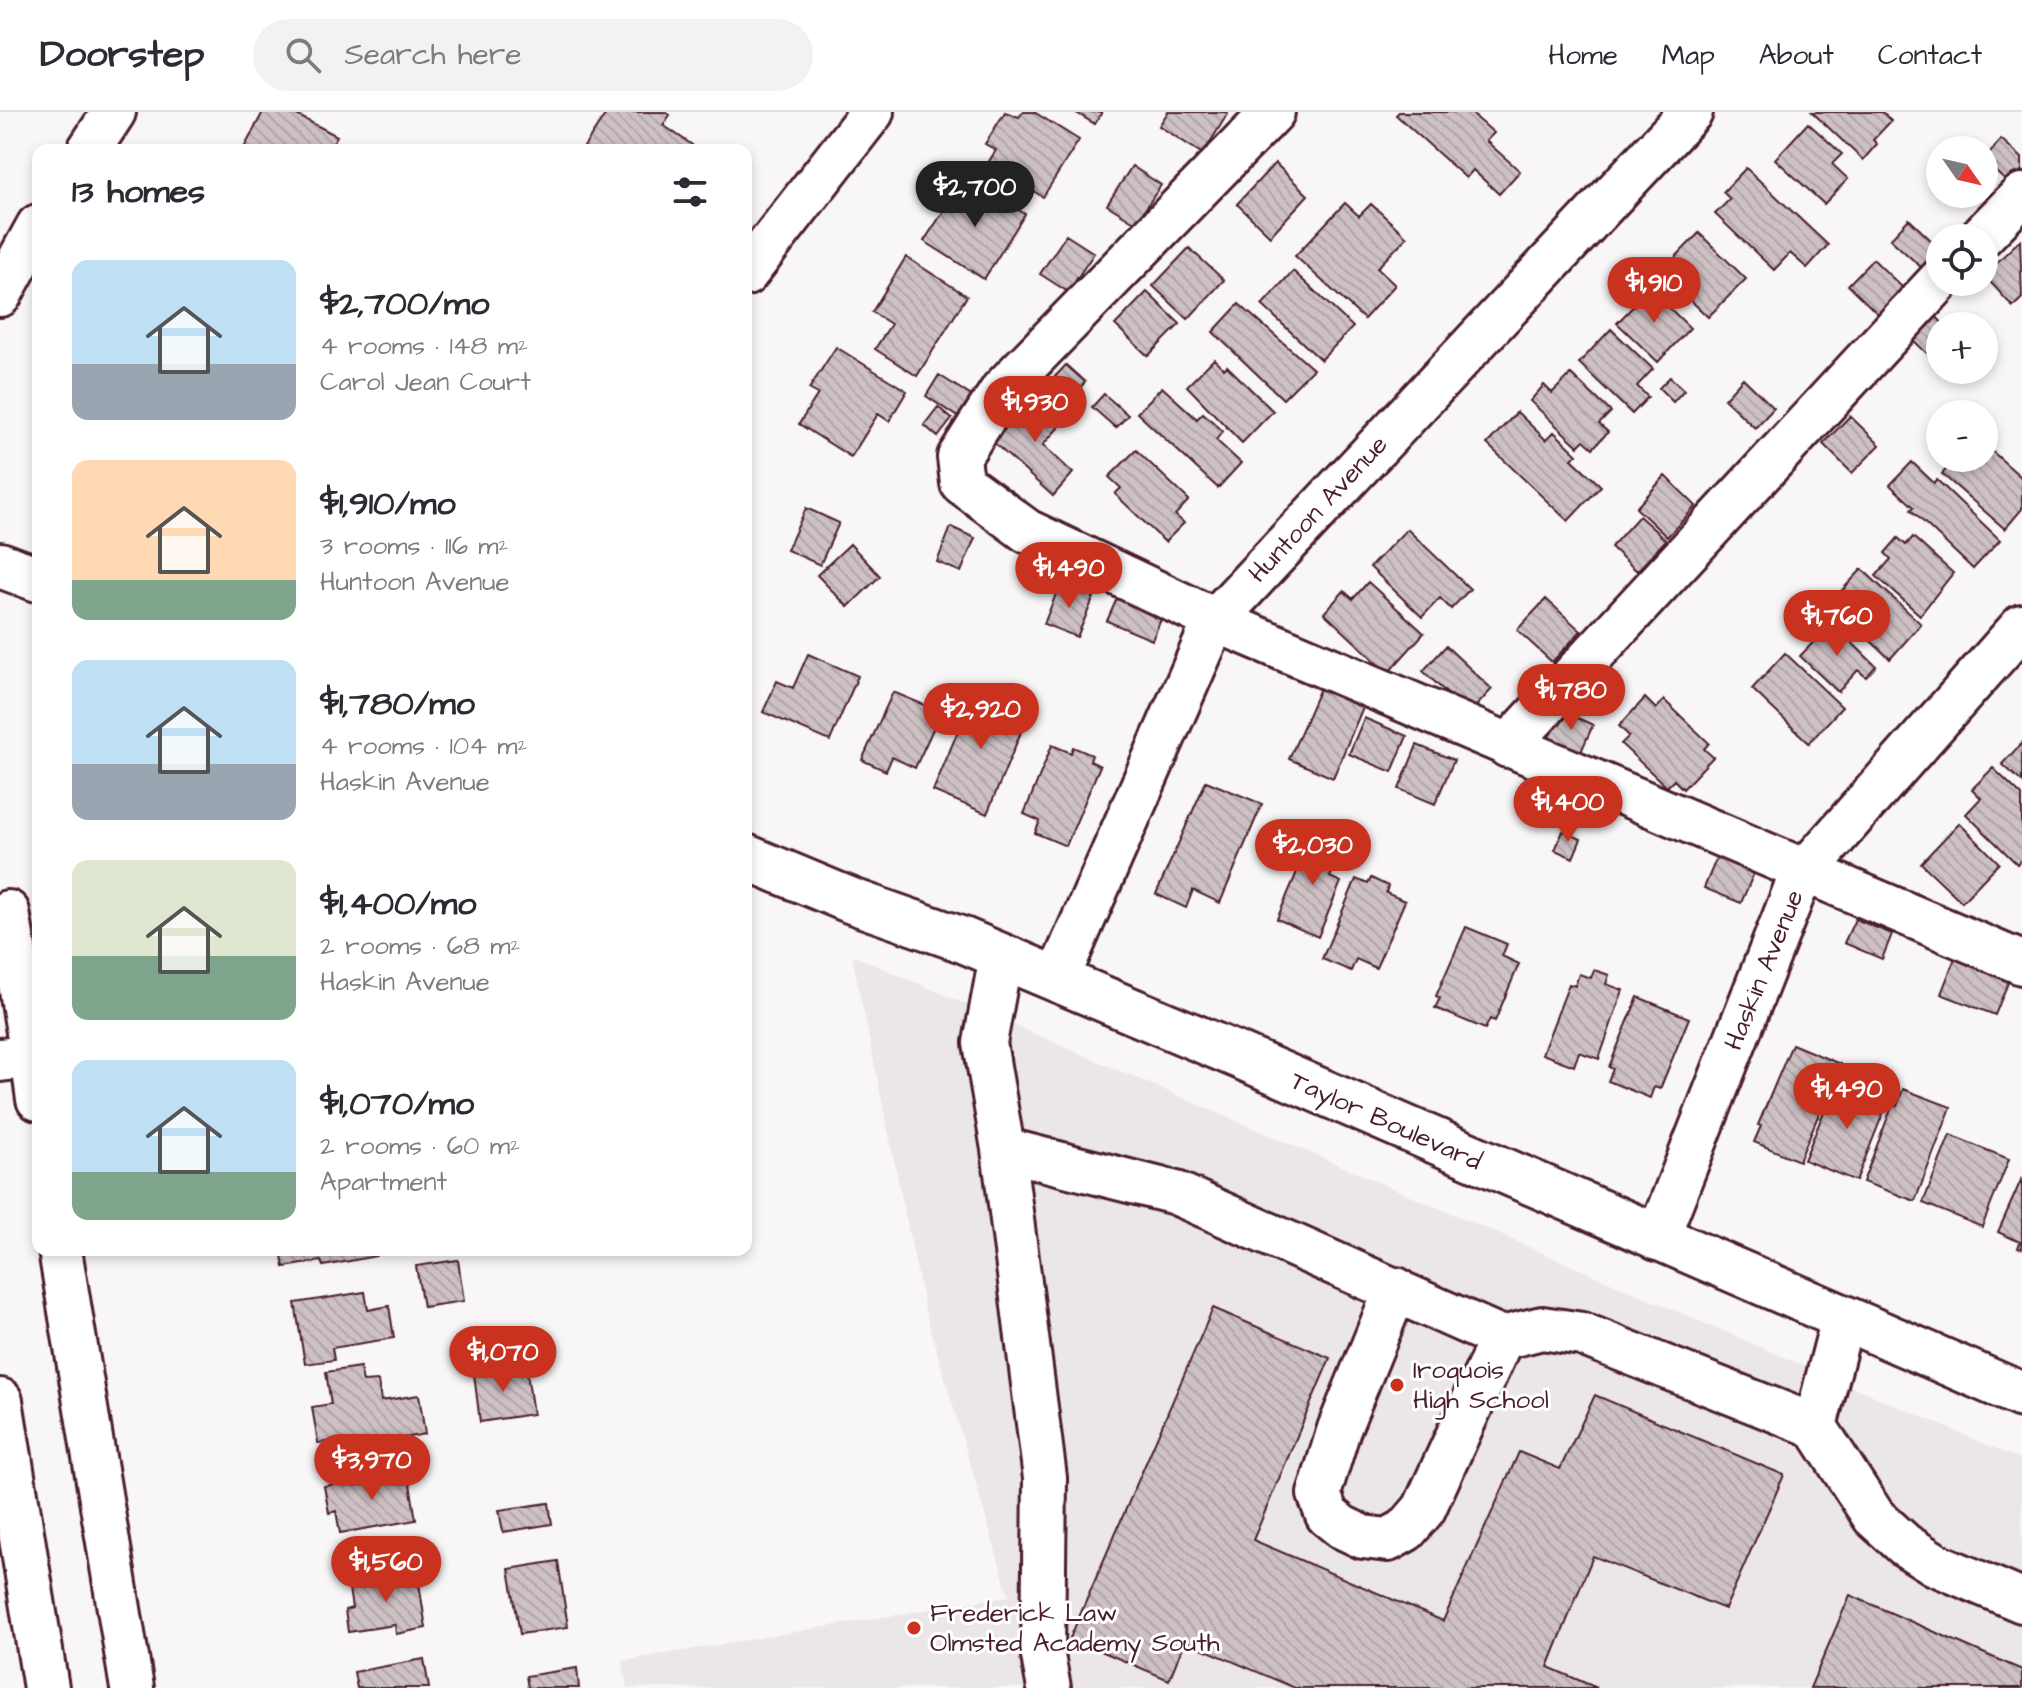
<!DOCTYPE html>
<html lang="en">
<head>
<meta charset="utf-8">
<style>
	body { margin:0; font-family:"Architects Daughter",sans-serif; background:#f2f2f3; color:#2b2b33; height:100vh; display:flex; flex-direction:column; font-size:30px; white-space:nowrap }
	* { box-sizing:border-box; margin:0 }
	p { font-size:26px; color:#7c7c81 }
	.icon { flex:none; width:44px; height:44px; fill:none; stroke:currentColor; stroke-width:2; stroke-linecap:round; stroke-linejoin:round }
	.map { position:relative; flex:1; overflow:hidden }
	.details { position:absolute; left:32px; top:32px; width:720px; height:1112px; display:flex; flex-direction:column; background:#fff; border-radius:16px; box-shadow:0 4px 12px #0003 }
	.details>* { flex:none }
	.needle { width:52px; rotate:124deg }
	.fabs { position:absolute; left:1926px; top:24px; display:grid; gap:16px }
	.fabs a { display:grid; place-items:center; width:72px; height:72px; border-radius:50%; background:#fff; box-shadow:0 4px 12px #0003; font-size:40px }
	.price { position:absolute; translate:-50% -68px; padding:0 18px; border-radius:28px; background:#c8321e; color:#fff; font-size:26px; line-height:52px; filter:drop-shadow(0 2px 4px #0008) }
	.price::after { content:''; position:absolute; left:50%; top:48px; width:24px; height:18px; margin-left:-12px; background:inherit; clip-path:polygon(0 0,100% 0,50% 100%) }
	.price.selected { background:#222; color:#fff }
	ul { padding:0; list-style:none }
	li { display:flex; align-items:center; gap:24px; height:200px; padding:0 40px }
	li span { display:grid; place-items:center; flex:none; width:224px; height:160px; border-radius:16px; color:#555 }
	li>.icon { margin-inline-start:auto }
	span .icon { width:96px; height:96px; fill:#fffc; stroke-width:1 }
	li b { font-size:34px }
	h2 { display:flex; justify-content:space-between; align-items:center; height:96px; padding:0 40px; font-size:34px }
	header { display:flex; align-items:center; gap:48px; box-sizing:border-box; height:112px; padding:0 40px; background:#fff; border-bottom:2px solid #e1e1e2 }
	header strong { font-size:38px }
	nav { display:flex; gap:44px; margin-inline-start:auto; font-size:28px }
	.search { width:560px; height:72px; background:#f2f2f3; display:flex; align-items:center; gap:20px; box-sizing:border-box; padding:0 28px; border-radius:44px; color:#7c7c81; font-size:30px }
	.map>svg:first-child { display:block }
	.built { fill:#ebe6e8 }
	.building { fill:url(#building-back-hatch); stroke:#4a1f2b; stroke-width:2 }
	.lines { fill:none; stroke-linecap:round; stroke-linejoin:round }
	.minor-casing { stroke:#4a1f2b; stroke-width:48 }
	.major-casing { stroke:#4a1f2b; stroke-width:50 }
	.minor { stroke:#fff; stroke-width:42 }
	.major { stroke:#fff; stroke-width:44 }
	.poi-dot { fill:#c8321e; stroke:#fff; stroke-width:3 }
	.labels { text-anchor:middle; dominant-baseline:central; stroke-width:6; stroke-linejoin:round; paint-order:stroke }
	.street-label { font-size:26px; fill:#4a1f2b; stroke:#fff }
	.poi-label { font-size:26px; fill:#4a1f2b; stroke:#fff; text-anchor:start }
</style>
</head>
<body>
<header>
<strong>Doorstep</strong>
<div class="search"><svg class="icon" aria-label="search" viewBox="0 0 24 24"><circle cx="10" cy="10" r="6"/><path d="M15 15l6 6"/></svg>Search here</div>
<nav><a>Home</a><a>Map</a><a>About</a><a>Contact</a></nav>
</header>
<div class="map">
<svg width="2022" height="1576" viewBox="0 0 2022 1576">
	<defs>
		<pattern id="building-back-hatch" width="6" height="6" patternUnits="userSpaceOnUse" patternTransform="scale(2)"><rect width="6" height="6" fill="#cdc1c4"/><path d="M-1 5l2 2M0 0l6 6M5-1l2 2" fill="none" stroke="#b2a5a9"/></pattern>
	</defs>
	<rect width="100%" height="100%" fill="#f8f6f7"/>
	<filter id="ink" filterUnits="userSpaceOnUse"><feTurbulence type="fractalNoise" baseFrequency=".0125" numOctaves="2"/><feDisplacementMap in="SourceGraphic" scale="16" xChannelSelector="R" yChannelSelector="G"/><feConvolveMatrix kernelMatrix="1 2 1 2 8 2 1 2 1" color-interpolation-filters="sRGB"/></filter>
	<g filter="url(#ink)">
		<path class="built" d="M852 843 2022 1348V1576H627L623 1549 1009 1484 925 1198Z"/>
		<path class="building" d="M263 0H291L337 24 329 38H243Z
			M607 0H665L670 3 663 13 692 33 688 38H582Z
			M1005 0 1019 5 1023 0H1034L1079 28 1043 85 988 51 996 38 985 32Z
			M1075 0H1102L1095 12Z
			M1168 0H1226L1228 1 1203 42 1159 14Z
			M1399 0H1470L1494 21 1486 29 1520 59 1499 82 1473 58 1466 66 1396 3Z
			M1812 0H1882L1891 9 1873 28 1877 32 1863 48Z
			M1808 11 1842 42 1832 52 1848 67 1824 92 1775 47Z
			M2001 27 2022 46V58L2009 72 1984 49Z
			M1275 51 1308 83 1270 124 1237 92Z
			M1132 54 1161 73 1136 111 1107 93Z
			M1746 56 1828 133 1807 156 1790 141 1774 158 1715 102 1730 87 1723 80Z
			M973 69 1025 102 984 167 924 129 953 85 960 90Z
			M1345 91 1359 104 1371 92 1407 125 1377 156 1395 173 1364 207 1295 144Z
			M1909 107 1940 137 1922 156 1890 127Z
			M1699 121 1746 167 1708 205 1661 160Z
			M1066 123 1094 141 1068 180 1040 162Z
			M2020 128 2022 186 2013 195 1984 163Z
			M1189 136 1224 168 1188 207 1153 174Z
			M906 145 967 184 917 264 875 237 891 212 872 200Z
			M1873 147 1906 179 1881 205 1848 173Z
			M1293 159 1353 215 1321 248 1262 193Z
			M1650 177 1690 216 1658 250 1617 211Z
			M1147 180 1180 212 1148 244 1115 213Z
			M1239 192 1313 257 1283 287 1213 220Z
			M1934 202 1945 214H1940V254L1911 226Z
			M1611 217 1653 257 1637 274 1648 285 1632 302 1579 251Z
			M836 235 907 279 889 309 878 302 851 345 799 312 818 282 809 277Z
			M1214 247 1224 257 1227 254 1273 299 1242 331 1187 274Z
			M1066 253 1085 270 1070 288 1050 270Z
			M1571 262 1611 300 1599 312 1608 320 1593 336 1584 328 1578 334 1530 289 1544 273 1552 281Z
			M939 263 973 285 959 306 926 284Z
			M1670 265 1684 278 1673 290 1659 276Z
			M1743 266 1774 296 1755 316 1724 287Z
			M1162 275 1197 307 1203 301 1223 319 1216 328 1241 351 1218 376 1137 301Z
			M1037 282 1065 308 1043 333 1073 361 1053 384 993 330Z
			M1104 282 1128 303 1116 316 1092 295Z
			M938 295 952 307 938 325 924 313Z
			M1517 300 1546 328 1554 320 1577 342 1572 347 1601 374 1568 409 1487 332Z
			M1850 304 1880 333 1852 361 1823 332Z
			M1985 333 2022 366V397L2005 417 1942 362 1956 346H1984Z
			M1136 338 1189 388 1175 403 1184 411 1165 430 1115 382 1121 376 1109 365Z
			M1912 350 1934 371 1937 368 2000 428 1973 457 1911 398 1914 395 1890 373Z
			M1665 364 1696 394 1667 425 1636 396Z
			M806 396 839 411 820 453 787 438Z
			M1639 404 1666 428 1637 459 1611 435Z
			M951 415 975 426 961 460 937 450Z
			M1407 417 1470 477 1451 497 1440 486 1422 505 1370 455Z
			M1913 425 1953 461 1920 503 1876 464 1891 447 1885 441 1898 426 1906 433Z
			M850 432 880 464 848 495 817 463Z
			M1862 457 1921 512 1890 547 1830 491Z
			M1368 470 1424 521 1388 561 1324 501 1344 479 1353 487Z
			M1060 472 1094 485 1077 525 1044 512Z
			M1118 484 1163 503 1152 528 1107 509Z
			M1546 487 1581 519 1552 550 1517 518Z
			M1832 511 1876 554 1866 565 1858 558 1838 580 1800 544Z
			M1446 534 1492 577 1469 602 1423 559Z
			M1785 541 1842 595 1809 631 1752 577Z
			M808 542 858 564 830 629 763 600 777 569 793 576Z
			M984 574 1017 587 1011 602 1026 608 987 702 933 679 972 585 979 588Z
			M1320 576 1363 595 1333 666 1289 647Z
			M893 580 941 600 915 656 892 645 886 659 862 648Z
			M1645 586 1656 597 1664 588 1709 631 1704 637 1713 645 1683 677 1674 668 1667 675 1621 632 1629 624 1619 614Z
			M1562 599 1593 613 1580 642 1548 627Z
			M1364 606 1407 624 1392 660 1349 642Z
			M2022 631V670L2002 652Z
			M1052 633 1071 641 1073 635 1092 643 1090 649 1100 654 1066 734 1035 721 1040 709 1024 702Z
			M1417 633 1454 648 1435 692 1399 677Z
			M1993 656 2022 684V747L2017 752 1966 702 1981 686 1972 677Z
			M1206 669 1262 692 1220 791 1193 778 1186 796 1156 782Z
			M1959 711 1999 751 1962 790 1921 751Z
			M1563 719 1581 727 1573 746 1555 738Z
			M1314 720 1344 733 1330 765 1341 770 1318 825 1277 807Z
			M1717 745 1754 761 1741 791 1704 776Z
			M1371 766 1388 774 1386 781 1405 789 1376 856 1356 847 1351 859 1322 847 1356 767 1368 772Z
			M1855 807 1892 822 1882 847 1844 831Z
			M1466 815 1507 832 1502 844 1519 852 1495 909 1490 907 1485 917 1435 896 1440 886 1436 884Z
			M1955 846 2009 868 1995 903 1941 882Z
			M1594 858 1609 863 1606 872 1623 878 1599 947 1579 940 1574 954 1542 942 1569 872 1575 874 1579 862 1591 866Z
			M1638 885 1689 906 1660 977 1654 975 1650 986 1608 969 1613 957 1609 955Z
			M1792 932 1840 952 1799 1049 1754 1030 1761 1014 1758 1013Z
			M1858 972 1884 983 1880 991 1886 994 1856 1069 1804 1048 1835 973 1854 981Z
			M1903 977 1951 995 1915 1089 1863 1070 1893 992 1897 994Z
			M1950 1023 2009 1047 1982 1115 1923 1091Z
			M2022 1066V1137L2018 1136 2020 1130 1998 1120Z
			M281 1138H375L376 1144 323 1154 321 1149 284 1155Z
			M458 1148 464 1189 423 1195 416 1154Z
			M365 1180 368 1198 389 1194 394 1226 332 1236 334 1248 305 1252 295 1191Z
			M1213 1196 1330 1246 1253 1428 1443 1509 1519 1340 1560 1357 1595 1283 1784 1363 1725 1497 1593 1444 1548 1555 1597 1576H1295L1185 1529 1169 1568 1070 1526Z
			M526 1254 533 1302 480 1310 474 1262Z
			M360 1255 363 1270 378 1269 381 1289 419 1283 425 1322 338 1339 336 1329 318 1331 312 1295 331 1292 326 1260Z
			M408 1360 416 1408 340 1421 336 1399 329 1401 324 1374Z
			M549 1391 552 1412 503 1420 499 1398Z
			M558 1449 568 1515 520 1522 509 1457Z
			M417 1459 426 1516 396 1522 395 1513 348 1520 345 1498 352 1496 348 1470Z
			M1850 1483 2022 1558V1576H1810Z
			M424 1547 429 1576H357L354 1560Z
			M577 1556 579 1576H528L526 1564Z"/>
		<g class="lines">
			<g class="minor-casing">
				<path id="minor" d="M1273 0 1002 278 959 345 962 371 1027 419 1215 508 2022 851
					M89 38 114 0
					M1980 126 2022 83
					M746 162 872 0
					M0 183 38 114
					M1508 634 1940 168
					M8 800 32 944
					M1001 844 985 931 1003 1037 1176 1081 1502 1226 1542 1216 1582 1222 1815 1314 1874 1405 1905 1433 1935 1452 2022 1489
					M1057 868 1215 508 1691 0
					M0 948 32 944 38 987
					M1003 1037 1045 1366 1043 1544 1049 1576
					M1657 1127 1794 780 1806 758 2022 514
					M60 1138 132 1576
					M1396 1177 1339 1317 1319 1382 1327 1403 1342 1415 1363 1425 1388 1428 1406 1418 1424 1397 1502 1226
					M1815 1314 1843 1206"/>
			</g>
			<g class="major-casing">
				<path id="major" d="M0 453 38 467
					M746 745 852 789 963 828 1242 945 2022 1283
					M0 1289 46 1576"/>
			</g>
			<use href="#minor" class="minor"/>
			<use href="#major" class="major"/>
		</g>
	</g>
	<g class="poi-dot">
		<circle cx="1397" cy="1273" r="8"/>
		<circle cx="914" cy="1516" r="8"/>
	</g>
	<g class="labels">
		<g class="street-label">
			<text transform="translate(1318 397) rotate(-47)">Huntoon Avenue</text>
			<text transform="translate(1764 858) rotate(-68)">Haskin Avenue</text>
			<text transform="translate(1386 1009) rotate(24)">Taylor Boulevard</text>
		</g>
		<g class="poi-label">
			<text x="1413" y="1258">Iroquois<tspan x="1413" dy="30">High School</tspan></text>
			<text x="930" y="1501">Frederick Law<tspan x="930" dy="30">Olmsted Academy South</tspan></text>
		</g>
	</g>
</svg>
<div class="fabs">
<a><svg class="needle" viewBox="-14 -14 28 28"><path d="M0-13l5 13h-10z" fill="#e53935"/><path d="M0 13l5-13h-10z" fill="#7c7c81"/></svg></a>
<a><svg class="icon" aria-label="locate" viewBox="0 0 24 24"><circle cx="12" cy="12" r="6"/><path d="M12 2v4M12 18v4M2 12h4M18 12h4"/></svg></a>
<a>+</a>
<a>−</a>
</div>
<b class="price selected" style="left:975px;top:117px">$2,700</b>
<b class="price" style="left:1654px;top:213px">$1,910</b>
<b class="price" style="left:1035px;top:332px">$1,930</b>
<b class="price" style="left:1069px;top:498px">$1,490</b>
<b class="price" style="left:1837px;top:546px">$1,760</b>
<b class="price" style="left:1571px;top:620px">$1,780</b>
<b class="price" style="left:981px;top:639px">$2,920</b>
<b class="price" style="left:1568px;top:732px">$1,400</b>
<b class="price" style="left:1313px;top:775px">$2,030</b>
<b class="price" style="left:1847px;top:1019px">$1,490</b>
<b class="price" style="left:503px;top:1282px">$1,070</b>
<b class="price" style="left:372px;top:1390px">$3,970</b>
<b class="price" style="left:386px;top:1492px">$1,560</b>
<section class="details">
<h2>13 homes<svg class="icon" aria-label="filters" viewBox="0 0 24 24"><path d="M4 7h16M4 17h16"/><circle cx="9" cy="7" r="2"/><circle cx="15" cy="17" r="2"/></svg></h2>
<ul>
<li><span style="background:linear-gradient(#bfe0f5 65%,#9aa5b1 0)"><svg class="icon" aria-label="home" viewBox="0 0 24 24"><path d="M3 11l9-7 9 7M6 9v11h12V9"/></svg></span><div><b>$2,700/mo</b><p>4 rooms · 148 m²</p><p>Carol Jean Court</p></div></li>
<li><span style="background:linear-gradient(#ffd9b3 75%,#7fa58c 0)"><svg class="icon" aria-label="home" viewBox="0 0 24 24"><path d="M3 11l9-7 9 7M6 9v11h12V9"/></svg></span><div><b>$1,910/mo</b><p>3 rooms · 116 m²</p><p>Huntoon Avenue</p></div></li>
<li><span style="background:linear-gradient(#bfe0f5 65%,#9aa5b1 0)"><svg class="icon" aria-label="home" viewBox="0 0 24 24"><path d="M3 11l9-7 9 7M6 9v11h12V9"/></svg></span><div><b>$1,780/mo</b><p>4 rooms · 104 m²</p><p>Haskin Avenue</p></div></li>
<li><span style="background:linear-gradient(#dfe7d0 60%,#7fa58c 0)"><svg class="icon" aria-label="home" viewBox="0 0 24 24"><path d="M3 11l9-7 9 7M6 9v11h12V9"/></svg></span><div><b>$1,400/mo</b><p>2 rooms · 68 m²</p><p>Haskin Avenue</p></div></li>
<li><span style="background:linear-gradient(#bfe0f5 70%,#7fa58c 0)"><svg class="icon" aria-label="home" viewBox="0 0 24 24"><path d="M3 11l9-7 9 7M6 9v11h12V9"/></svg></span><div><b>$1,070/mo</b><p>2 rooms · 60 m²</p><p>Apartment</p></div></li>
</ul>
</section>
</div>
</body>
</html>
